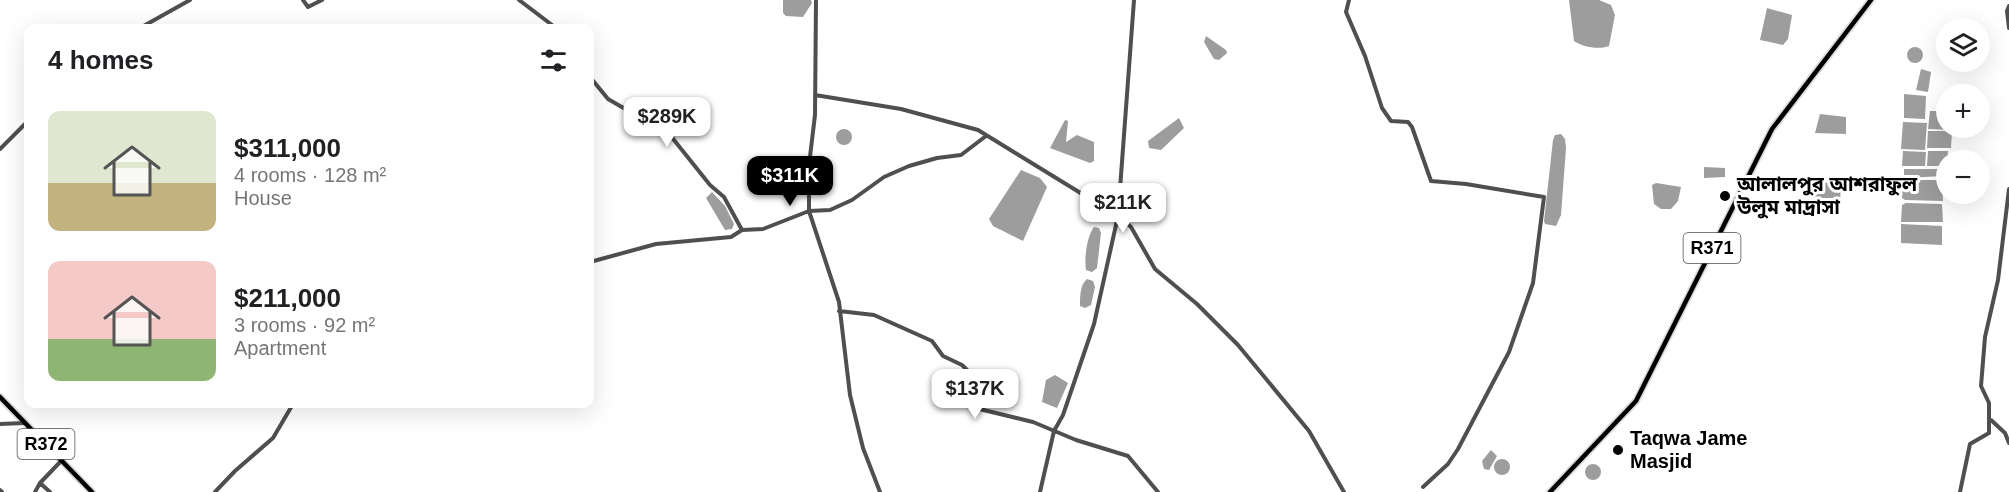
<!DOCTYPE html>
<html lang="en">
<head>
<meta charset="utf-8">
<style>
	body { margin:0; font-family:Helvetica,"Noto Sans Bengali",sans-serif; background:#f2f2f2; color:#202124; height:100vh; display:flex; flex-direction:column; font-size:22px; white-space:nowrap }
	* { box-sizing:border-box; margin:0 }
	p { font-size:20px; color:#757577 }
	.icon { flex:none; width:33px; height:33px; fill:none; stroke:currentColor; stroke-width:2; stroke-linecap:round; stroke-linejoin:round }
	.map { position:relative; flex:1; overflow:hidden }
	.drawer { position:absolute; left:24px; top:24px; width:570px; height:384px; display:flex; flex-direction:column; background:#fff; border-radius:12px; box-shadow:0 6px 24px #0002 }
	.drawer>* { flex:none }
	.tools { position:absolute; left:1936px; top:18px; display:grid; gap:12px }
	.tools a { display:grid; place-items:center; width:54px; height:54px; border-radius:50%; background:#fff; box-shadow:0 6px 24px #0002; font-size:30px }
	.price { position:absolute; translate:-50% -51px; padding:0 14px; border-radius:12px; background:#fff; color:#222; font-size:20px; line-height:39px; filter:drop-shadow(0 2px 3px #0008) }
	.price::after { content:''; position:absolute; left:50%; top:36px; width:18px; height:14px; margin-left:-9px; background:inherit; clip-path:polygon(0 0,100% 0,50% 100%) }
	.price.active { background:#000; color:#fff }
	ul { padding:0; list-style:none }
	li { display:flex; align-items:center; gap:18px; height:150px; padding:0 24px }
	li span { display:grid; place-items:center; flex:none; width:168px; height:120px; border-radius:12px; color:#555 }
	li>.icon { margin-inline-start:auto }
	span .icon { width:72px; height:72px; fill:#fffc; stroke-width:1 }
	li b { font-size:26px }
	h2 { display:flex; justify-content:space-between; align-items:center; height:72px; padding:0 24px; font-size:26px }
	.map>svg:first-child { display:block }
	.water { fill:#9d9d9d }
	.lines { fill:none; stroke-linecap:round; stroke-linejoin:round }
	.major-casing { stroke:#dbdbdb; stroke-width:8 }
	.minor { stroke:#4f4f4f; stroke-width:4 }
	.major { stroke:#000; stroke-width:4.5 }
	.poi-dot { fill:#000; stroke:#fff; stroke-width:2 }
	.labels { text-anchor:middle; dominant-baseline:central; stroke-width:6; stroke-linejoin:round; paint-order:stroke }
	.shield { fill:#fff; stroke:#4c4c4c; stroke-width:1.5 }
	.shield-label { font-size:18px; font-weight:bold; fill:#000 }
	.poi-label { font-size:20px; font-weight:bold; fill:#000; stroke:#fff; text-anchor:start }
</style>
</head>
<body>
<div class="map">
<svg width="2009" height="492" viewBox="0 0 2009 492">
	<rect width="100%" height="100%" fill="#fff"/>
	<path class="water" d="M783 0H811L812 3 803 17 786 16 783 13Z
		M1569 0H1599L1611 5 1615 15 1609 46C1598 50 1583 47 1574 41Z
		M1767 8 1792 15 1788 39 1783 45 1760 40Z
		M1206 36 1226 50 1227 53 1219 60 1214 59 1204 42Z
		M1907 55a8 8 0 1 1 16 0a8 8 0 1 1-16 0Z
		M1921 69 1931 72 1928 92 1916 90Z
		M1904 94 1926 96 1925 119 1904 118Z
		M1930 111H1947V128H1953L1952 130 1928 129Z
		M1820 114 1846 117V134L1815 133Z
		M1179 118 1184 128 1161 150 1149 148 1148 141Z
		M1065 120 1068 121 1066 142 1077 135 1094 142V161L1090 163 1050 148Z
		M1903 122 1927 123 1925 150 1901 149Z
		M836 137a8 8 0 1 1 16 0a8 8 0 1 1-16 0Z
		M1928 131H1952L1951 148H1927Z
		M1561 134 1565 139 1566 148 1561 215 1556 226 1545 224 1544 221 1553 140 1555 135Z
		M1903 151 1926 152 1925 166H1902Z
		M1928 151H1948L1947 166H1927Z
		M1704 167 1725 168V177L1704 178Z
		M1904 169H1943L1944 176 1904 178Z
		M1021 170 1040 178 1047 187 1023 241 993 226 989 219Z
		M1814 179 1841 184 1840 202 1835 209 1813 205Z
		M1903 180H1942L1943 201 1905 200 1902 198Z
		M1656 183 1681 187 1678 201 1671 209H1661L1654 204 1652 185Z
		M712 192 725 206 734 224 732 229 725 230 706 198Z
		M1906 203 1942 204 1943 222H1901L1902 205Z
		M1901 224 1942 226V245L1901 243Z
		M1094 227 1099 228 1101 233 1097 268 1092 272 1086 270C1084 258 1087 236 1094 227Z
		M1087 279 1093 281 1095 287 1091 305 1085 308 1080 306C1080 296 1080 285 1087 279Z
		M1055 375 1068 383 1057 408 1042 402 1046 380Z
		M1491 450 1497 456 1489 470 1484 469 1482 461Z
		M1494 467a8 8 0 1 1 16 0a8 8 0 1 1-16 0Z
		M1585 472a8 8 0 1 1 16 0a8 8 0 1 1-16 0Z"/>
	<g class="lines">
		<g class="major-casing">
			<path id="major" d="M0 397 92 492
				M1550 492 1636 401 1772 129 1871 0"/>
		</g>
		<path class="minor" d="M303 0 308 7 322 0
			M519 0 556 28
			M816 0 815 115 809 165V211L839 302 850 395 863 448 880 492
			M1349 0 1346 12 1365 56 1382 108 1391 121 1408 122 1412 127 1431 181 1466 184 1544 197 1533 283 1509 352 1458 449 1448 464 1423 487
			M2009 6 2007 11 2009 28
			M140 28 190 0
			M590 77 608 99 670 135 710 185 724 197 742 230
			M815 95 901 109 978 130 1118 216 1131 227 1155 269 1197 304 1238 345 1309 431 1344 492
			M0 149 28 121
			M590 262 656 244 731 237 742 230 763 229 809 211 830 210 852 200 884 177 909 166 937 158 961 155 986 136
			M839 311 874 315 932 341 943 356 962 365 970 373 971 380 963 393V405L1033 422 1076 440 1128 456 1158 492
			M1991 420 2005 433 2009 443
			M0 424 25 423
			M0 490 2 492
			M35 492 40 483
			M50 492 40 483 62 460
			M215 492 235 471 273 438 293 404
			M1040 492 1054 431 1063 415 1094 324 1118 216 1134 0
			M1960 492 1970 444 1989 433V403L1981 386 1985 337 1998 280 2009 189"/>
		<use href="#major" class="major"/>
	</g>
	<g class="poi-dot">
		<circle cx="1725" cy="196" r="6"/>
		<circle cx="1618" cy="450" r="6"/>
	</g>
	<g class="labels">
		<g class="shield">
			<rect x="1683.5" y="233" width="57" height="30" rx="4.5"/>
			<rect x="17.5" y="429" width="57" height="30" rx="4.5"/>
		</g>
		<g class="shield-label">
			<text x="1712" y="248">R371</text>
			<text x="46" y="444">R372</text>
		</g>
		<g class="poi-label">
			<text x="1737" y="184">আলালপুর আশরাফুল<tspan x="1737" dy="23">উলুম মাদ্রাসা</tspan></text>
			<text x="1630" y="438">Taqwa Jame<tspan x="1630" dy="23">Masjid</tspan></text>
		</g>
	</g>
</svg>
<div class="tools">
<a><svg class="icon" aria-label="layers" viewBox="0 0 24 24"><path d="M12 4l9 5-9 5-9-5zM3 14l9 5 9-5"/></svg></a>
<a>+</a>
<a>−</a>
</div>
<b class="price" style="left:667px;top:148px">$289K</b>
<b class="price active" style="left:790px;top:207px">$311K</b>
<b class="price" style="left:1123px;top:234px">$211K</b>
<b class="price" style="left:975px;top:420px">$137K</b>
<section class="drawer">
<h2>4 homes<svg class="icon" aria-label="filters" viewBox="0 0 24 24"><path d="M4 7h16M4 17h16"/><circle cx="9" cy="7" r="2"/><circle cx="15" cy="17" r="2"/></svg></h2>
<ul>
<li><span style="background:linear-gradient(#dfe7d0 60%,#c2b280 0)"><svg class="icon" aria-label="home" viewBox="0 0 24 24"><path d="M3 11l9-7 9 7M6 9v11h12V9"/></svg></span><div><b>$311,000</b><p>4 rooms · 128 m²</p><p>House</p></div></li>
<li><span style="background:linear-gradient(#f6c9c9 65%,#8fb573 0)"><svg class="icon" aria-label="home" viewBox="0 0 24 24"><path d="M3 11l9-7 9 7M6 9v11h12V9"/></svg></span><div><b>$211,000</b><p>3 rooms · 92 m²</p><p>Apartment</p></div></li>
</ul>
</section>
</div>
</body>
</html>
